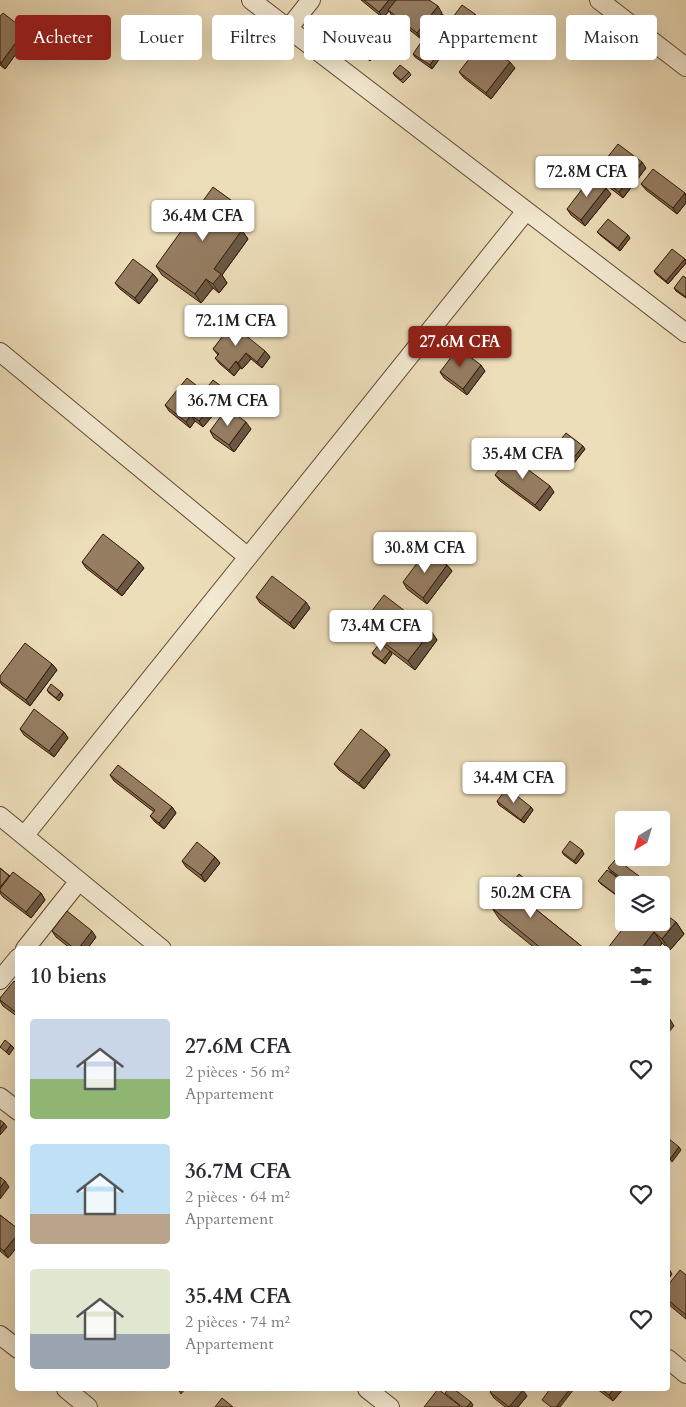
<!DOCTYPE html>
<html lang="fr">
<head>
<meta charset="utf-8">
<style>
	body { margin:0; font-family:Cardo,serif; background:#f2f2f3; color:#2b2b33; height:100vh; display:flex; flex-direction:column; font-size:19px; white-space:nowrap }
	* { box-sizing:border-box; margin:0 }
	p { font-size:16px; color:#7c7c81 }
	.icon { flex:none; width:28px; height:28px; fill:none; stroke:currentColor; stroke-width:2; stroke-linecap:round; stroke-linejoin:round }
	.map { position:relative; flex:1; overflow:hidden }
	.side { position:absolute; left:15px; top:946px; width:655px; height:445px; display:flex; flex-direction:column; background:#fff; border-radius:5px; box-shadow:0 5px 20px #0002 }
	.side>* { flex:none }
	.banner { position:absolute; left:15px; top:15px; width:656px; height:45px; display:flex; gap:10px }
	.needle { width:32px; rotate:218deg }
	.tools { position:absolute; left:615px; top:811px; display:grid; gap:10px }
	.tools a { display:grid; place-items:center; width:55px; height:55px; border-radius:5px; background:#fff; box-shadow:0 5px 20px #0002; font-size:25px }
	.price { position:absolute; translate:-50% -42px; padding:0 11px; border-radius:5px; background:#fff; color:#222; font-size:16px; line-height:32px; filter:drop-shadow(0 1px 2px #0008) }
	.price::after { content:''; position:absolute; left:50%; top:30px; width:15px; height:11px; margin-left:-8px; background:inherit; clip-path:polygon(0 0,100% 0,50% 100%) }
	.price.active { background:#8f2418; color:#fff }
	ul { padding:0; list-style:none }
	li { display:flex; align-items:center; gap:15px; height:125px; padding:0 15px }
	li span { display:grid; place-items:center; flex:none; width:140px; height:100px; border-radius:5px; color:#555 }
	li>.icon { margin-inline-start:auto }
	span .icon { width:60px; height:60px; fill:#fffc; stroke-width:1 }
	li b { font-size:21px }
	h2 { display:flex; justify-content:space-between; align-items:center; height:60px; padding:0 15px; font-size:21px }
	.tag { padding:0 18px; border-radius:5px; background:#fff; box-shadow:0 5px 20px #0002; font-size:18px; line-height:45px }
	.tag.active { background:#8f2418; color:#fff }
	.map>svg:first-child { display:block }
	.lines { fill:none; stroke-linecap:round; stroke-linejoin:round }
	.street-casing { stroke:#644832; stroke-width:20 }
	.street { stroke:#f3ead2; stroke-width:18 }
	.wall { fill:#816c55; stroke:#371604 }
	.shaded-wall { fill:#695845; stroke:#371604 }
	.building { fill:#967e63; stroke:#371604 }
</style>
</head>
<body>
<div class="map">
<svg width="686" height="1407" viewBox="0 0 686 1407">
	<rect width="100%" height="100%" fill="#eddeba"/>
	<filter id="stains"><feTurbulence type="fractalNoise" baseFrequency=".004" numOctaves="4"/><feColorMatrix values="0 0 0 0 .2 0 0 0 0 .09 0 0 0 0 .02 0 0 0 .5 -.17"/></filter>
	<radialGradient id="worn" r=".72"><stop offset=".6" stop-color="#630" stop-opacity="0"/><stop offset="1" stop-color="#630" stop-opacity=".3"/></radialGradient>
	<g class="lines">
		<g class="street-casing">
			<path id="street" d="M251 0 686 333
				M599 0 686 67
				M288 29 311 0
				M0 352 248 557
				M0 816 162 949
				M24 836 526 211
				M25 949 79 881
				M0 980 18 958
				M0 1097 18 1111
				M0 1335 18 1349
				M668 1359 686 1374
				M66 1389 88 1407
				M367 1389 390 1407"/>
		</g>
		<use href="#street" class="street"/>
	</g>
	<path class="wall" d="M361 0H429L442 13 421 39 392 16 389 11 383 18Z
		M0 16 25 30 29 36 5 69 0 65Z
		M453 17 477 18 468 30 455 20Z
		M459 27 461 30 447 48 430 36 428 33Z
		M391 32 370 61 360 53 358 50Z
		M443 46 446 50 432 69 415 57 413 54Z
		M515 68 491 99 464 78 459 72Z
		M409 72 411 75 403 83 395 76 393 73Z
		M646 168 623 198 600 180 595 173Z
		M641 184 685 193 686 195V203L677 214 646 190Z
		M611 194 585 226 571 215 567 209Z
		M252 220 243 232 248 239 222 275 227 283 219 293 213 288 201 303 162 275 156 266Z
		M597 232 630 238 620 251 600 235Z
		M685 259 686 261V263L668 284 656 274 654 271Z
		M153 274 158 280 139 304 120 289 115 283Z
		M686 278V298L676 291 674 288Z
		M223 331 265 351 270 357 262 368 251 359 242 369 240 368 234 376 220 364 215 358 218 355 213 349 225 334Z
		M485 371 467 395 444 378 440 372Z
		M205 390 232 396 224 406 208 393Z
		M165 405 220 407 203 427 195 421 190 428 169 411Z
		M251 429 234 452 214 438 210 431Z
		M585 449 570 468 553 455 551 452Z
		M495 475 554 492 540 511 500 481Z
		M82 562 144 568 122 596 86 568Z
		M447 565 452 571 427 604 407 589 403 582Z
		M256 597 310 608 294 629 260 603Z
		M361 625 431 631 437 640 415 670 390 651 392 654 385 664 374 656 372 653 380 644 367 634Z
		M52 664 57 670 30 706 2 685 0 682V676Z
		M47 690 61 692 63 695 59 701 49 693Z
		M20 729 64 732 68 738 54 757 24 735Z
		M386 749 390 755 364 789 339 770 334 764Z
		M110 775 172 807 176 813 164 829 155 822 150 816 154 812 114 781Z
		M497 801 531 807 533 810 524 823 499 805Z
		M562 852 584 854 576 864 564 855Z
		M215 857 220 863 205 882 186 867 182 861Z
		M0 868 10 876 41 893 45 900 31 918 3 897 0 893Z
		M608 868 641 879 637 885H628L611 872Z
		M598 881 624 885V901L601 884Z
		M541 897 533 907 585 949H536L500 920 492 908Z
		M676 922 684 934 670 950 662 943 658 949H607Z
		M52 931 96 937 87 949H71L56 937Z
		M18 984V1017L3 1006 0 1001V998Z
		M0 1215 18 1229V1246L8 1258 0 1251Z
		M686 1275V1319L668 1304V1285Z
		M597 1389H623L613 1401Z
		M490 1392 527 1396 518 1407H505L494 1398Z"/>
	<path class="shaded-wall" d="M389 0H398L383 18 379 12Z
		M438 6 442 13 421 39 417 33Z
		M475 14 477 18 468 30 466 27Z
		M398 22 401 25 394 33 392 30Z
		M459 27 461 30 447 48 445 45Z
		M389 29 391 32 370 61 367 57Z
		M25 30 29 36 5 69 1 63Z
		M443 46 446 50 432 69 430 65Z
		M510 62 515 68 491 99 486 93Z
		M642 162 646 168 623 198 619 192Z
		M606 188 611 194 585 226 581 220Z
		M685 193 686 195V203L677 214 673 208Z
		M246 211 252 220 243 232 248 239 222 275 227 283 219 293 213 284 214 269 235 225Z
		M628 235 630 238 620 251 618 248Z
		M685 259 686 261V263L668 284 666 281Z
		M153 274 158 280 139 304 135 298Z
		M206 279 213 288 201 303 195 294Z
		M265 351 270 357 262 368 257 362Z
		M246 353 251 359 242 369 238 363Z
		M236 361 240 368 234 376 229 370Z
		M481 365 485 371 467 395 463 389Z
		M230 393 232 396 224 406 222 403Z
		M216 401 220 407 203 427 199 421Z
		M191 415 195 421 190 428 186 422Z
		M246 422 251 429 234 452 229 445Z
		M583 446 585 449 570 468 568 465Z
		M550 486 554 492 540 511 535 505Z
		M139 562 144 568 122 596 117 590Z
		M447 565 452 571 427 604 423 598Z
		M306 602 310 608 294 629 290 623Z
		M431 631 437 640 415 670 408 661Z
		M390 651 392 654 385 664 382 661Z
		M52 664 57 670 30 706 26 700Z
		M61 692 63 695 59 701 56 698Z
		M64 732 68 738 54 757 49 751Z
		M386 749 390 755 364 789 359 783Z
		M172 807 176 813 164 829 159 823Z
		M531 807 533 810 524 823 521 820Z
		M582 850 584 854 576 864 574 861Z
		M215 857 220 863 205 882 201 875Z
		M639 876 641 879 637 885H632Z
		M533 886 541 897 531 910 523 899Z
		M41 893 45 900 31 918 26 912Z
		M676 922 684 934 670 950 662 939Z
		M92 931 96 937 87 949H78Z
		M654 932 662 943 658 949H641Z
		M668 1016 674 1026 668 1033Z
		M11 1045 14 1048 9 1055 6 1052Z
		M4 1123 7 1127 0 1135V1129Z
		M679 1147 681 1150 672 1162 670 1159Z
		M5 1181 9 1187 0 1199V1188Z
		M18 1234V1246L8 1258 4 1251Z
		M668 1267 672 1274 668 1280Z
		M178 1389H185L181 1394Z
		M570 1389H574L560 1407H556Z
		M614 1389H623L613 1401 609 1395Z
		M523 1390 527 1396 518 1407H509Z
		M471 1402 473 1405 472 1407H467Z"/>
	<path class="building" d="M364 0H389L379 12Z
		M396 0H429L438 6 417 33 388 10Z
		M462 5 475 14 466 27 453 17Z
		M3 13 25 30 1 63 0 62V16Z
		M442 14 459 27 445 45 428 33Z
		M391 16 398 22 392 30 384 23Z
		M379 22 389 29 367 57 358 50Z
		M426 35 443 46 430 65 413 54Z
		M483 41 510 62 486 93 459 72Z
		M400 65 409 72 401 80 393 73Z
		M618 144 642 162 619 192 595 173Z
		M653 169 685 193 673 208 641 184Z
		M592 176 606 188 581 220 567 209Z
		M213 187 246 211 235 225 242 230 214 269 221 274 213 284 206 279 195 294 156 266Z
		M608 219 628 235 618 248 597 232Z
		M672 249 685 259 666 281 654 271Z
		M133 259 153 274 135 298 115 283Z
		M683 276 686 278V297L674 288Z
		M229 322 265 351 257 362 246 353 238 363 236 361 229 370 215 358 219 354 213 349 225 333 223 331Z
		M458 348 481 365 463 389 440 372Z
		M187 378 216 401 199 421 191 415 186 422 165 405Z
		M213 380 230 393 222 403 205 390Z
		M227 408 246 422 229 445 210 431Z
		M566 433 583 446 568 465 551 452Z
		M510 456 550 486 535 505 495 475Z
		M103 534 139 562 117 590 82 562Z
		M427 550 447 565 423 598 403 582Z
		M272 576 306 602 290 623 256 597Z
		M384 595 431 631 408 661 361 625Z
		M25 643 52 664 26 700 0 681V676Z
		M380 643 390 651 382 661 372 653Z
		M51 684 61 692 56 698 47 690Z
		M34 709 64 732 49 751 20 729Z
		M361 729 386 749 359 783 334 764Z
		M118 765 172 807 159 823 150 816 155 810 110 775Z
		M507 788 531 807 521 820 497 801Z
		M570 841 582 850 574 861 562 852Z
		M197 842 215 857 201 875 182 861Z
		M616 859 639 876 632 885H630L608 868Z
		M0 868 9 876 0 887Z
		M607 870 627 885H624V897L622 899 598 881Z
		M13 872 41 893 26 912 0 891V889Z
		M519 874 533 886 523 899 585 949H542L492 908Z
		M67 911 92 931 78 949H75L52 931Z
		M661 911 676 922 662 939 654 932 641 949H607L628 922H661Z
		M14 981 18 984V1014L0 1000V998Z
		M5 1040 11 1045 6 1052 0 1047Z
		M0 1120 4 1123 0 1129Z
		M668 1138 679 1147 670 1159 668 1157Z
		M0 1177 5 1181 0 1188Z
		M0 1215 18 1229V1234L4 1251 0 1248Z
		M680 1270 686 1275V1315L668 1300V1285Z
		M438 1389 460 1406 459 1407H424Z
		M448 1389H454L471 1402 467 1407H462L445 1393Z
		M493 1389H522L523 1390 509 1407 490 1392Z
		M550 1389H570L556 1407H551L542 1400Z
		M601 1389H614L609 1395Z
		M222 1398 233 1407H215Z"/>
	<rect width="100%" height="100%" filter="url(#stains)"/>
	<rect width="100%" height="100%" fill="url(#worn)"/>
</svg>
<div class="tools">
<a><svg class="needle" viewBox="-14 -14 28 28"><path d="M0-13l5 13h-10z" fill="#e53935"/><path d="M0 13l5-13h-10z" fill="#7c7c81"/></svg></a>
<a><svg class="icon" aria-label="layers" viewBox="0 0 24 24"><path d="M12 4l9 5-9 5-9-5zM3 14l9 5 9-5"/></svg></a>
</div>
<b class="price" style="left:587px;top:198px">72.8M CFA</b>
<b class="price" style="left:203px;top:242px">36.4M CFA</b>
<b class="price" style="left:236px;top:347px">72.1M CFA</b>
<b class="price active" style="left:460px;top:368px">27.6M CFA</b>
<b class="price" style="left:228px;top:427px">36.7M CFA</b>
<b class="price" style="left:523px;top:480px">35.4M CFA</b>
<b class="price" style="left:425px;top:574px">30.8M CFA</b>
<b class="price" style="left:381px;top:652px">73.4M CFA</b>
<b class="price" style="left:514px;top:804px">34.4M CFA</b>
<b class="price" style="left:531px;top:919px">50.2M CFA</b>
<div class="banner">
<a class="tag active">Acheter</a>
<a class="tag">Louer</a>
<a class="tag">Filtres</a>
<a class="tag">Nouveau</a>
<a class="tag">Appartement</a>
<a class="tag">Maison</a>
</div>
<section class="side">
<h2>10 biens<svg class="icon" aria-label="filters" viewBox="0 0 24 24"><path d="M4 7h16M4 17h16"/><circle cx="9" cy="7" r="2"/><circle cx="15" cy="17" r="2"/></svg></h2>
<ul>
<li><span style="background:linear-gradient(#c9d6e8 60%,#8fb573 0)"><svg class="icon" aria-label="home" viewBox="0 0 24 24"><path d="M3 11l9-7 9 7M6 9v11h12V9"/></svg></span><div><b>27.6M CFA</b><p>2 pièces · 56 m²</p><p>Appartement</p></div><svg class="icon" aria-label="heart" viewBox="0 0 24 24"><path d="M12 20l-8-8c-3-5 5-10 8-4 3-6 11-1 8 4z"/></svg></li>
<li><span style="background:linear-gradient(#bfe0f5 70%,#b9a48a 0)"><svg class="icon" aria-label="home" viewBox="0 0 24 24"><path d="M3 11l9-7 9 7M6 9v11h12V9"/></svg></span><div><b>36.7M CFA</b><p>2 pièces · 64 m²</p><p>Appartement</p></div><svg class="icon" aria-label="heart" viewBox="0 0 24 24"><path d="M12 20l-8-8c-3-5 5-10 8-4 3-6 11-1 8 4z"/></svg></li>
<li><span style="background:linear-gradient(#dfe7d0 65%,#9aa5b1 0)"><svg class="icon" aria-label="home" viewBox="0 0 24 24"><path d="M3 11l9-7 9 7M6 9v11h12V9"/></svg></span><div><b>35.4M CFA</b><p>2 pièces · 74 m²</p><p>Appartement</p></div><svg class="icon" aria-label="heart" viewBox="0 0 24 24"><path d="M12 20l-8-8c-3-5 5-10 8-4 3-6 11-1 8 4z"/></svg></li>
</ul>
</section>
</div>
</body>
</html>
